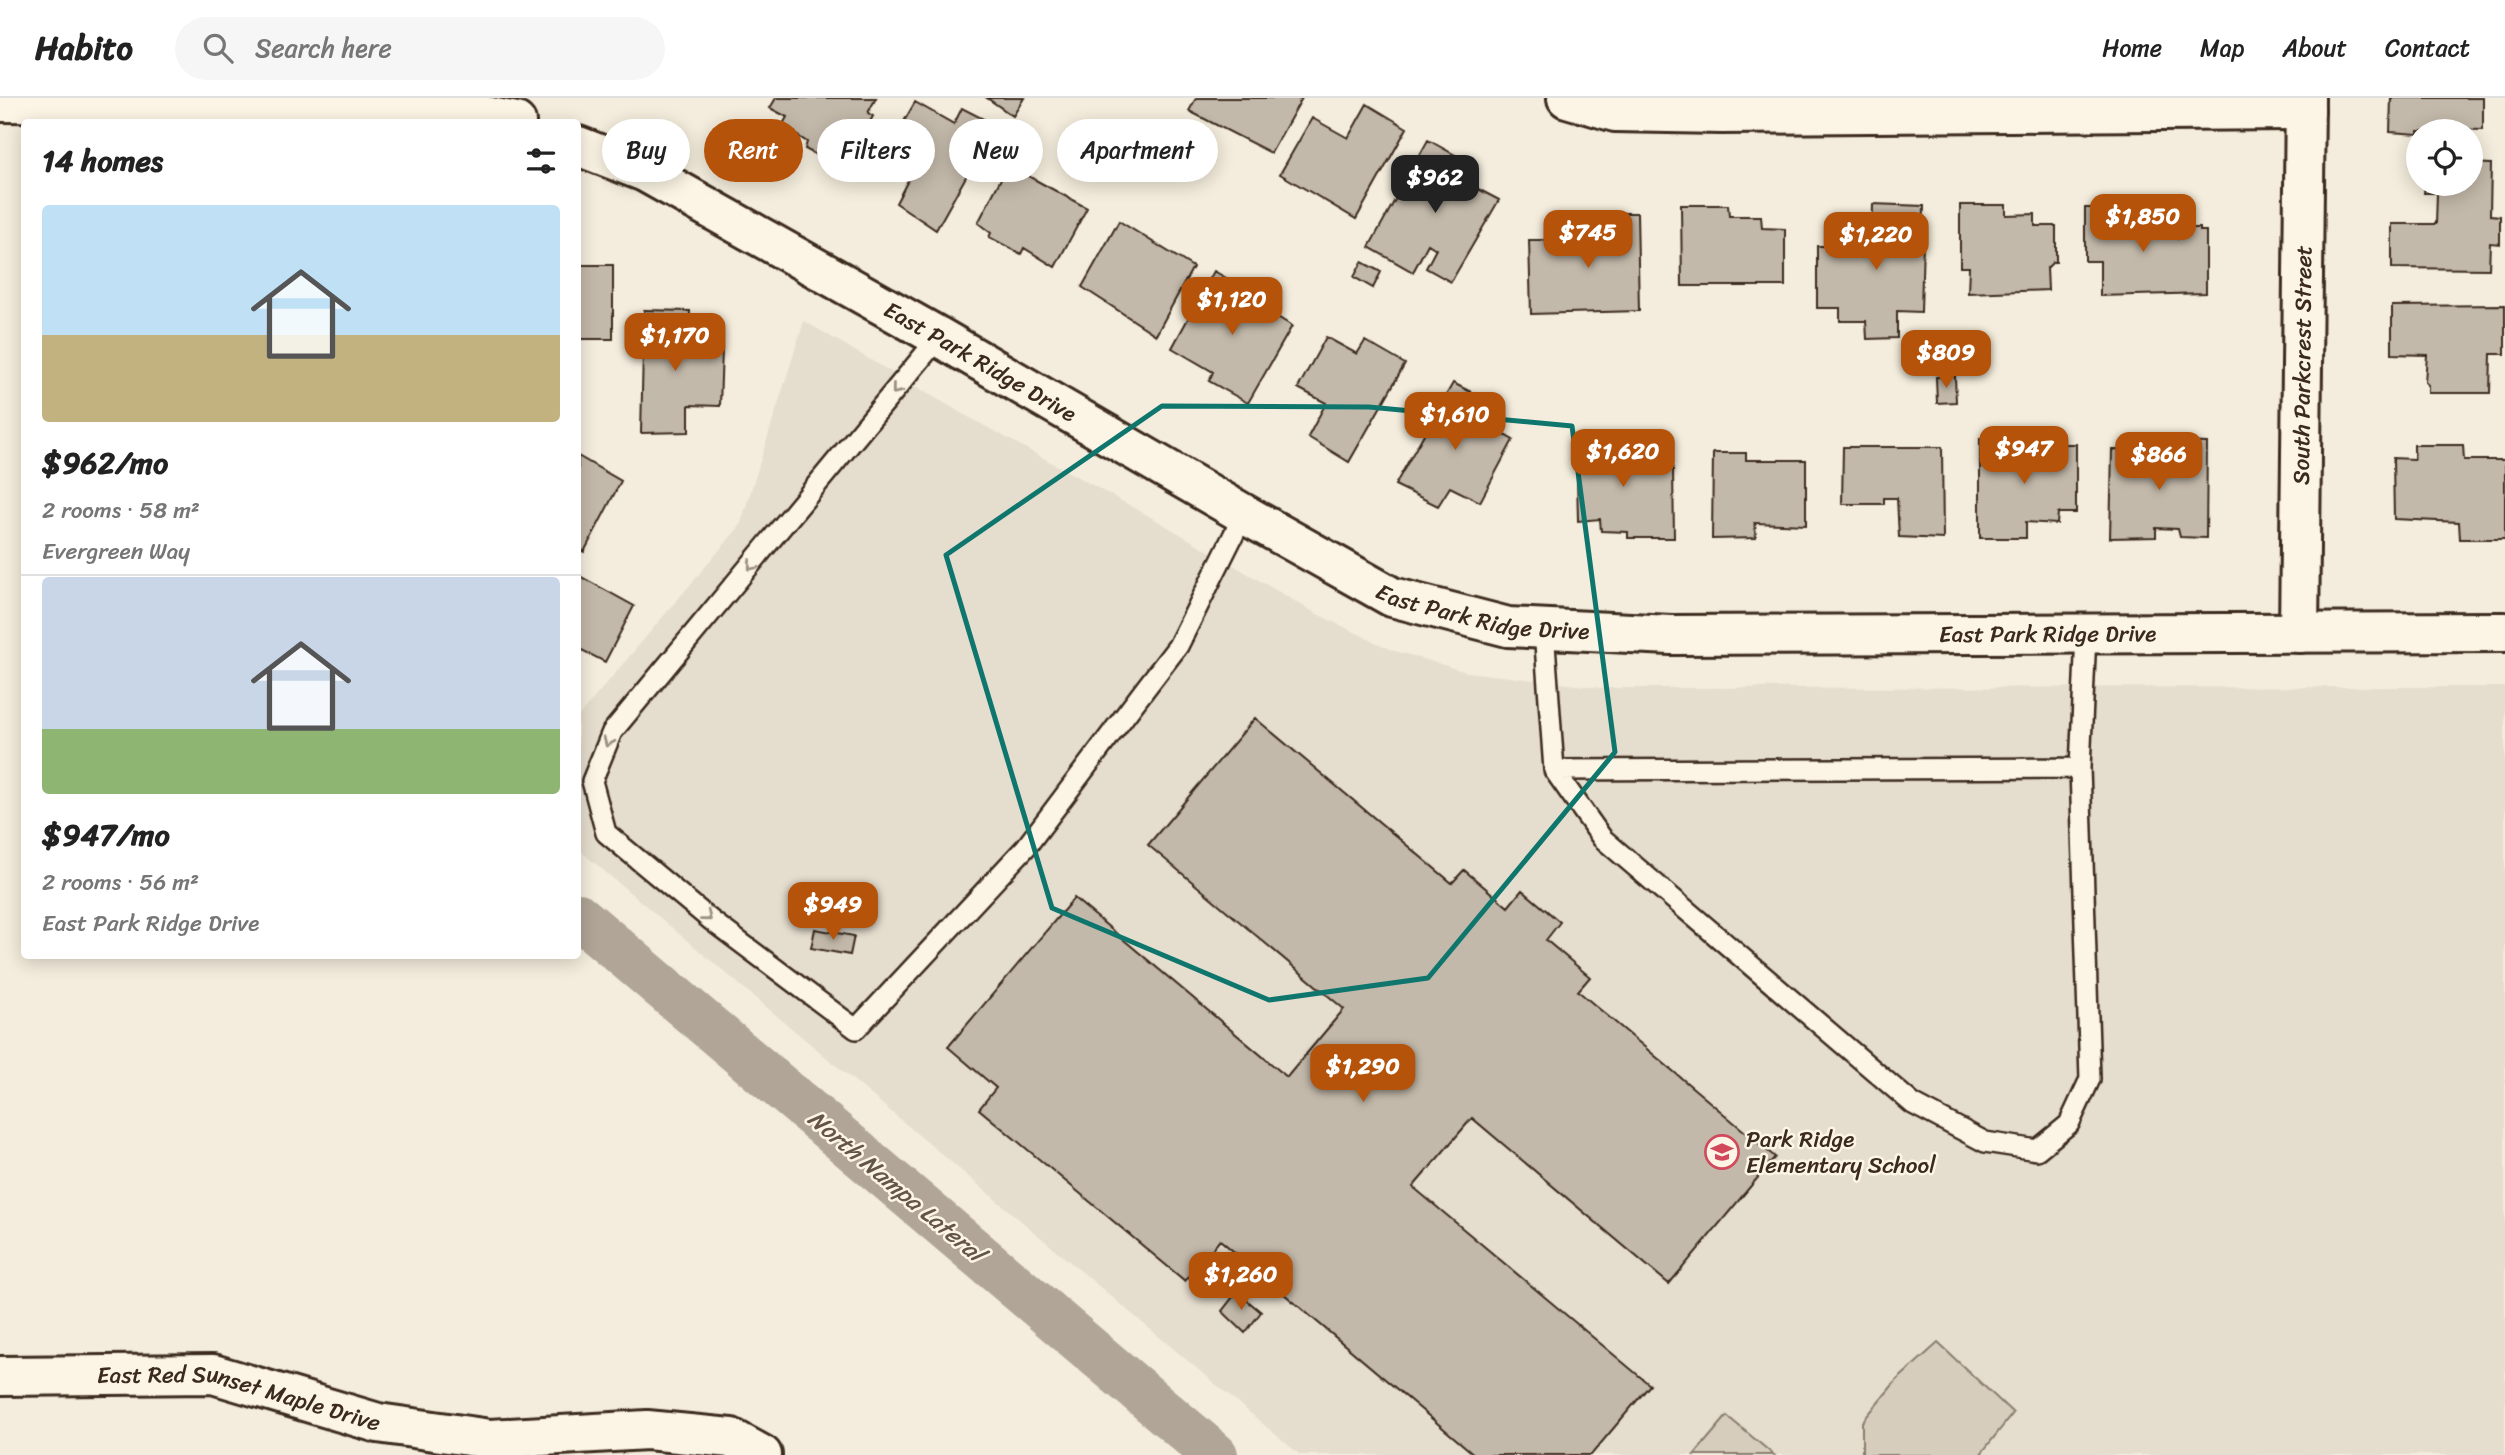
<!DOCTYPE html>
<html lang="en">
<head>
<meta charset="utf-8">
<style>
	body { margin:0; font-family:Sriracha,sans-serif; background:#f6f6f6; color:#222; height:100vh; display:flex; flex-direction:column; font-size:26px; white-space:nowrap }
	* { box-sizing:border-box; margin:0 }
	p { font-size:23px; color:#767676 }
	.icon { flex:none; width:38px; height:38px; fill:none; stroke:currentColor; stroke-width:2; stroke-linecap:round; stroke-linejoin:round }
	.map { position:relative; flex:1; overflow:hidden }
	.drawer { position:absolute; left:21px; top:21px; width:560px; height:840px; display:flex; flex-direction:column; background:#fff; border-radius:7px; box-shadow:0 4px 18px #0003 }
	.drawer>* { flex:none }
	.guide { position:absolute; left:602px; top:21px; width:665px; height:63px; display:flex; gap:14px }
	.fabs { position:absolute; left:2406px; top:21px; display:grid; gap:14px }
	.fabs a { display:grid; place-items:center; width:77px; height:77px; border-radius:50%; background:#fff; box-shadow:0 4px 18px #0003; font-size:35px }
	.price { position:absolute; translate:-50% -60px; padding:0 16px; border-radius:14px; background:#b45309; color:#fff; font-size:23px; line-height:46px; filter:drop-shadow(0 2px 4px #0008) }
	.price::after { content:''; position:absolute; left:50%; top:42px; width:21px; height:16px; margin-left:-10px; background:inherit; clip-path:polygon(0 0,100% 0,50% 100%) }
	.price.selected { background:#222; color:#fff }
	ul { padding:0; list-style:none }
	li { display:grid; align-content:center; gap:14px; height:371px; padding:0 21px }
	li+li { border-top:2px solid #e0e0e0 }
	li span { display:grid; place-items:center; height:217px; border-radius:7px; color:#555 }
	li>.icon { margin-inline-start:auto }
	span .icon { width:126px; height:126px; fill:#fffc; stroke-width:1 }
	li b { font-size:30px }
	h2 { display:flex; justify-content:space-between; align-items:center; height:84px; padding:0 21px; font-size:30px }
	.chip { padding:0 24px; border-radius:32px; background:#fff; box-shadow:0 4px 18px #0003; font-size:24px; line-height:63px }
	.chip.selected { background:#b45309; color:#fff }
	header { display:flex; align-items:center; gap:42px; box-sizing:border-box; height:98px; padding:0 35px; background:#fff; border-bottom:2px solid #e0e0e0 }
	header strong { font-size:33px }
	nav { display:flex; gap:38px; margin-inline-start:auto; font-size:24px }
	.search { width:490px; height:63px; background:#f6f6f6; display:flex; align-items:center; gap:18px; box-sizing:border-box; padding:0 24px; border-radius:38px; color:#767676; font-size:26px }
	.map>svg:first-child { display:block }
	.built { fill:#e5ddce }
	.green { fill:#d6cdbd; stroke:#887c6e; stroke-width:2 }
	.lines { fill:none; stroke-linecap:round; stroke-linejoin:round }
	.canal { stroke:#b0a596; stroke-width:46 }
	.building { fill:#c3b9aa; stroke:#3b2a1e; stroke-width:2 }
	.service-casing { stroke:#3b2a1e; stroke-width:24 }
	.minor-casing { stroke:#3b2a1e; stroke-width:44 }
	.service { stroke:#fcf5e5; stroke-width:19 }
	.minor { stroke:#fcf5e5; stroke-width:38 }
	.oneway { stroke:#9c9082 }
	.marked { fill:none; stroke:#0f766e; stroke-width:5; stroke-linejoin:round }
	.labels { text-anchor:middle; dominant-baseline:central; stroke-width:5; stroke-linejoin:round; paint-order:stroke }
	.street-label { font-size:23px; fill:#3b2a1e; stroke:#fcf5e5 }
	.poi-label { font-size:23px; fill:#3b2a1e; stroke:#fcf5e5; text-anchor:start }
	.water-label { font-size:24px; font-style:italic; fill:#645548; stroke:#fcf5e5 }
</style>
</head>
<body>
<header>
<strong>Habito</strong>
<div class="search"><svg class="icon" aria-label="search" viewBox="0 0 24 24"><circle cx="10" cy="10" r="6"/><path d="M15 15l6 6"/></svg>Search here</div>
<nav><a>Home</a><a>Map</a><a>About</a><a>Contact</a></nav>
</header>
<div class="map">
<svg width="2505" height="1357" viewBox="0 0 2505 1357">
	<rect width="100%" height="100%" fill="#f4eddd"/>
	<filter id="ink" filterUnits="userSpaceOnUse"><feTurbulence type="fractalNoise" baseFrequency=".0143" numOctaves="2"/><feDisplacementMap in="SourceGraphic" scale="14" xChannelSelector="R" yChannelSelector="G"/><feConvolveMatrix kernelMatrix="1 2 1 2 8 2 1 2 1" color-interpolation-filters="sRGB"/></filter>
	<g filter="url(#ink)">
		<path class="built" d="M804 223 963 316 1156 422 1317 516 1392 552 1467 574 1602 590 2505 589V1357H1300L578 751V619L740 428Z"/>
		<path class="green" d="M1938 1245 2013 1315 1980 1357H1862V1324L1896 1283Z
			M1727 1318 1774 1357H1694Z"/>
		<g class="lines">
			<path class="canal" d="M578 818 1215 1357"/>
		</g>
		<path class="building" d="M776 0H876L868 15 873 18 845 72 805 51 807 44 782 28 787 19 770 10Z
			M987 0H1024L1013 18Z
			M1196 0H1302L1271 55 1189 13Z
			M2391 0H2483V32L2445 31V33H2418V36L2390 34Z
			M915 4 954 26 962 10 995 27 936 132 896 105 915 69 912 67 909 71 903 72 888 62 886 55Z
			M1367 6 1407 30 1356 121 1280 76 1312 20 1348 40Z
			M1428 42 1473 67 1459 93 1463 95 1469 86 1499 102 1451 184 1426 170 1436 151 1428 146 1413 174 1369 149Z
			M2471 65 2491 66 2490 117 2500 118V146L2490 145 2489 171 2392 170V126H2436L2437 95H2424L2425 86H2471Z
			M1008 67 1087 110 1055 169 1024 150 1021 156 989 139 991 135 978 125Z
			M1873 106 1924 108 1921 214 1897 213V240L1867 241 1866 223H1840V210H1817V148H1843V151L1850 152 1855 151 1854 144 1872 145Z
			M1681 107H1728L1729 118H1761L1762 130 1785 131V188H1682Z
			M1960 107H2006V117L2035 116V128H2056V164H2053L2047 170 2048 192 1968 195 1969 169H1960Z
			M2105 107 2150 108 2152 136H2160V139L2163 136 2174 137 2177 140V133H2183V130H2200V133H2206V195L2100 198V163H2085V110H2105Z
			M1593 115H1637L1639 213 1531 216 1529 142H1555V146H1561V151L1564 149H1579L1582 153H1592Z
			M1119 123 1193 169 1156 237 1082 189Z
			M1362 164 1381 174 1373 190 1354 179Z
			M578 167H613V241H578Z
			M1214 173 1242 189 1238 194 1292 228 1248 305 1209 283 1213 274 1172 250Z
			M2505 207V256H2491L2490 295H2428V287L2425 284 2427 257 2392 256V208Z
			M644 212 690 213 689 250 722 251 720 308 689 307V334L641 335Z
			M1326 239 1357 256 1365 243 1405 266 1349 364 1308 339 1326 305 1298 290Z
			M1920 254H1938L1937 275H1919Z
			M1955 278 1956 304 1937 305 1936 279Z
			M1453 285 1485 301 1475 320 1513 342 1480 404 1450 389 1438 408 1395 387Z
			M1576 337 1633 338V369L1673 370 1674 440H1628V434L1601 433 1600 421 1578 423Z
			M1980 341H2024L2025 346H2076V415H2058L2057 426 2026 424V440H1980Z
			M2176 344 2207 345 2206 440 2180 439 2178 431 2156 430V439L2110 440 2112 352H2176Z
			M2414 347H2463L2464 362H2505V441H2460L2459 424 2394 421 2393 360 2414 361Z
			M1843 349H1942L1943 441 1899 439 1897 400H1884V406H1842Z
			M1713 355H1746V362H1806V427L1755 425 1756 440 1712 441Z
			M578 358 621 383 584 454 578 451Z
			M578 477 634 508 605 564 582 552 578 560Z
			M1255 620 1452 785 1464 772 1508 809 1522 792 1560 824 1546 842 1590 879 1578 893 1775 1059 1669 1186 1472 1020 1413 1089 1650 1287 1591 1357H1475L1220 1142 1185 1183 979 1011 996 990 948 949 1074 800 1287 979 1344 911 1148 747Z
			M815 831 854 838 850 857 811 850Z
			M1237 1194 1261 1214 1245 1235 1222 1213Z"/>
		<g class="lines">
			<g class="service-casing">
				<path id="service" d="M939 239 612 634 592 683 606 735 712 823 856 931 1026 749 1145 591 1178 548 1244 416
					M1544 532 1554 672 1602 740 1913 1006 1985 1044 2037 1052 2069 1026 2090 981 2080 670 2086 536
					M1554 672 2080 670"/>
			</g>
			<g class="minor-casing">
				<g id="minor">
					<path d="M1567 0 1615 14 1721 16 2305 12"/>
					<path d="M0 4 435 8 516 24"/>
					<path id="s1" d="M578 48 645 74 939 239 1244 416 1392 499 1508 529 1671 537 2505 534"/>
					<path id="s2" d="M2299 535 2305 0"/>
					<path id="s3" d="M0 1278 213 1276 378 1325 490 1341 647 1332 731 1340 762 1357"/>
				</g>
			</g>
			<use href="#service" class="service"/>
			<use href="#minor" class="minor"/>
		</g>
		<defs><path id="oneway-chevron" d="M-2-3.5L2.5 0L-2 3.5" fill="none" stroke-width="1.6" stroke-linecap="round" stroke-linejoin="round" transform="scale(1.75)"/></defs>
		<g class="oneway">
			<use href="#oneway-chevron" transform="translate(896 292) rotate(129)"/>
			<use href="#oneway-chevron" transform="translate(752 468) rotate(130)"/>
			<use href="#oneway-chevron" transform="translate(608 644) rotate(114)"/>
			<use href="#oneway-chevron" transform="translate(707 819) rotate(39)"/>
		</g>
	</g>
	<path class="marked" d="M1162 308 1369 309 1572 328 1615 654 1428 880 1269 902 1052 810 946 457Z"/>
	<defs>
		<g id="school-ring" transform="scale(1.75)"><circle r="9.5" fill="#fcf5e5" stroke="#d1495b" stroke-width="1.5"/><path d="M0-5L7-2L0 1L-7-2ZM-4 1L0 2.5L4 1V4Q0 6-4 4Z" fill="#d1495b"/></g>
	</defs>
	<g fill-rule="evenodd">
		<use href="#school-ring" x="1722" y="1054"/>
	</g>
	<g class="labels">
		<g class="street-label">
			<text stroke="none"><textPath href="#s1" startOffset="457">East Park Ridge Drive</textPath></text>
			<text stroke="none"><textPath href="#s2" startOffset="268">South Parkcrest Street</textPath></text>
			<text stroke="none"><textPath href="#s1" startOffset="1024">East Park Ridge Drive</textPath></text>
			<text stroke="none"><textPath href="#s1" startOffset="1591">East Park Ridge Drive</textPath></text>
			<text stroke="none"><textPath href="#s3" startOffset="242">East Red Sunset Maple Drive</textPath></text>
		</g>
		<g class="poi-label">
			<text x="1746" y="1041">Park Ridge<tspan x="1746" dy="26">Elementary School</tspan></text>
		</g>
		<g class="water-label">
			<text transform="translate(896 1088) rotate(40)">North Nampa Lateral</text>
		</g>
	</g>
</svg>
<div class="fabs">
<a><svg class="icon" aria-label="locate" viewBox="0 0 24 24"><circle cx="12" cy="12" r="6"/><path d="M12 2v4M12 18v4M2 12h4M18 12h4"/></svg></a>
</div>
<b class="price selected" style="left:1435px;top:117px">$962</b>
<b class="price" style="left:2143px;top:156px">$1,850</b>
<b class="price" style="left:1588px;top:172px">$745</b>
<b class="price" style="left:1876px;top:174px">$1,220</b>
<b class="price" style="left:1232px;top:239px">$1,120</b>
<b class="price" style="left:675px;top:275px">$1,170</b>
<b class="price" style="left:1946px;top:292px">$809</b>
<b class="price" style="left:1455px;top:354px">$1,610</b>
<b class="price" style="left:2024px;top:388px">$947</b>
<b class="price" style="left:1623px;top:391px">$1,620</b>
<b class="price" style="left:2159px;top:394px">$866</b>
<b class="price" style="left:833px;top:844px">$949</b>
<b class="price" style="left:1363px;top:1006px">$1,290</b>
<b class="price" style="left:1241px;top:1214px">$1,260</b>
<div class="guide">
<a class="chip">Buy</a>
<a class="chip selected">Rent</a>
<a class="chip">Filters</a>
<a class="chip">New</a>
<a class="chip">Apartment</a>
</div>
<section class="drawer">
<h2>14 homes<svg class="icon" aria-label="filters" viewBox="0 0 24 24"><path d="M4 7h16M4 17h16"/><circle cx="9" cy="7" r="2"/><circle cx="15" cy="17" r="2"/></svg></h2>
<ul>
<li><span style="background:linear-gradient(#bfe0f5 60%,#c2b280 0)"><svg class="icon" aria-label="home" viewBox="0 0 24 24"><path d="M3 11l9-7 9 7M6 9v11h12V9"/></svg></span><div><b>$962/mo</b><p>2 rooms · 58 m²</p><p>Evergreen Way</p></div></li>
<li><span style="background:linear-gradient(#c9d6e8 70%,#8fb573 0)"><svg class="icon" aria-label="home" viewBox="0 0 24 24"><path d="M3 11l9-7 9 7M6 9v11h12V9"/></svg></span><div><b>$947/mo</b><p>2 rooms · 56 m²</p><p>East Park Ridge Drive</p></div></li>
</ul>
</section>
</div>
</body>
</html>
